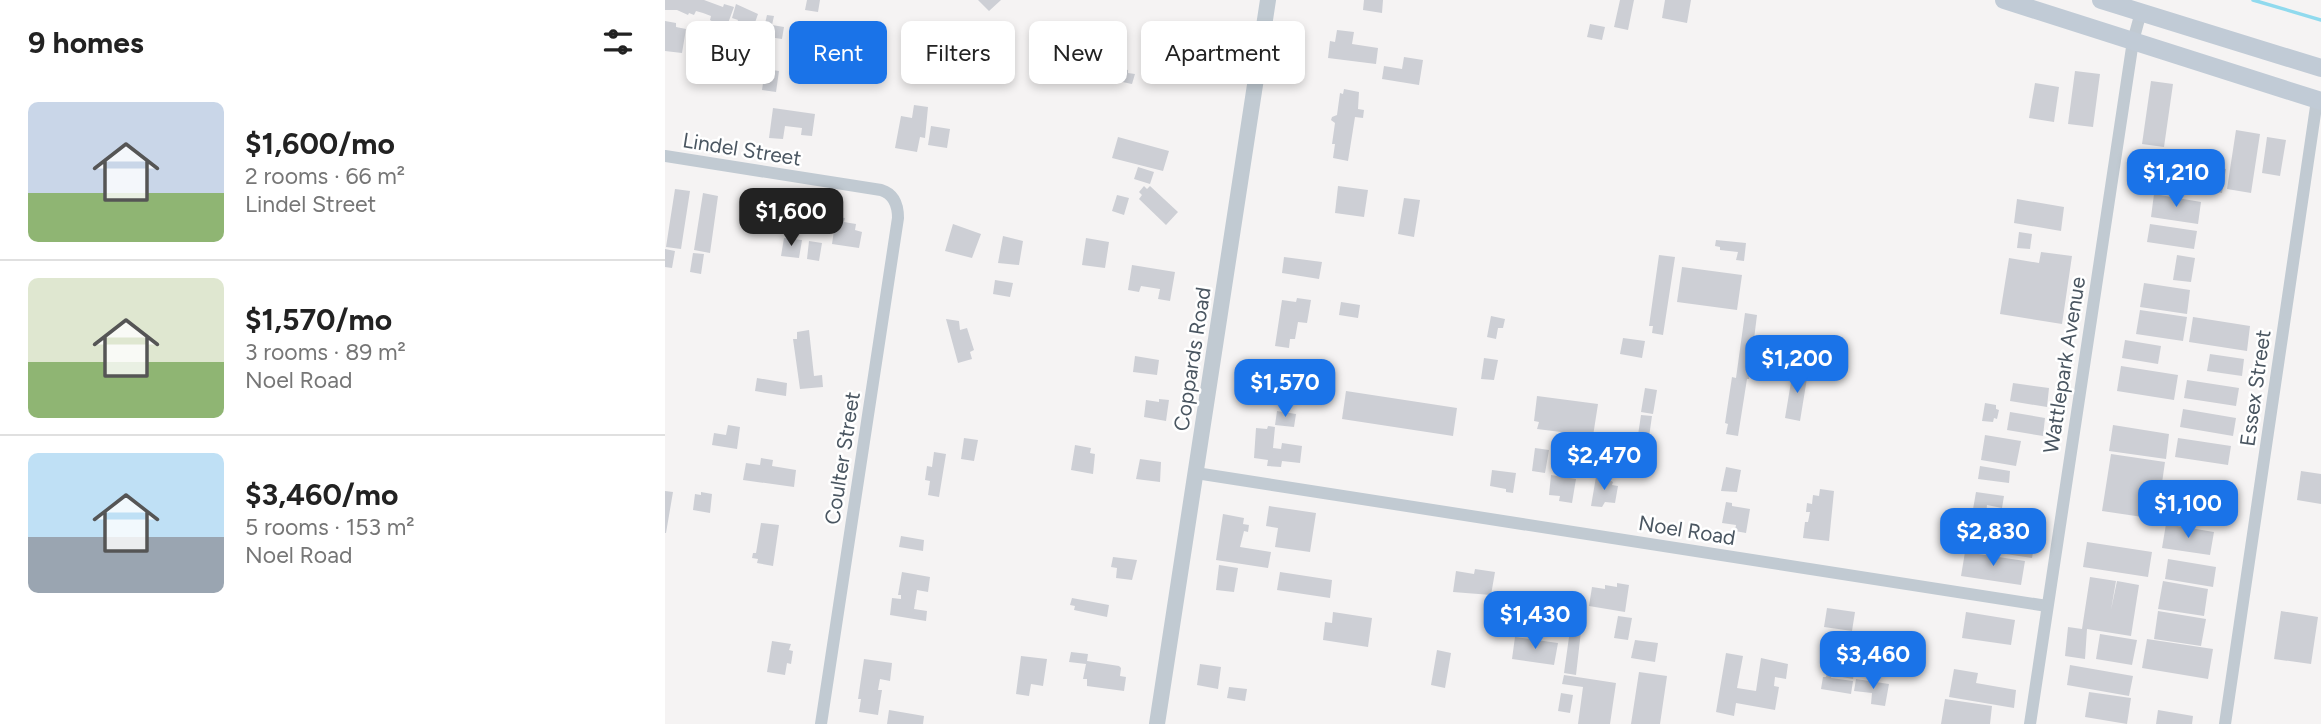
<!DOCTYPE html>
<html lang="en">
<head>
<meta charset="utf-8">
<style>
	body { margin:0; font-family:Figtree,sans-serif; background:#f2f2f2; color:#222; height:100vh; display:flex; flex-direction:column; font-size:26px; white-space:nowrap }
	* { box-sizing:border-box; margin:0 }
	p { font-size:23px; color:#767676 }
	.icon { flex:none; width:38px; height:38px; fill:none; stroke:currentColor; stroke-width:2; stroke-linecap:round; stroke-linejoin:round }
	.map { position:relative; flex:1; overflow:hidden }
	.drawer { display:flex; flex-direction:column; background:#fff; width:665px }
	.drawer>* { flex:none }
	.banner { position:absolute; left:21px; top:21px; width:665px; height:63px; display:flex; gap:14px }
	.price { position:absolute; translate:-50% -60px; padding:0 16px; border-radius:14px; background:#1a73e8; color:#fff; font-size:23px; line-height:46px; filter:drop-shadow(0 2px 4px #0008) }
	.price::after { content:''; position:absolute; left:50%; top:42px; width:21px; height:16px; margin-left:-10px; background:inherit; clip-path:polygon(0 0,100% 0,50% 100%) }
	.price.on { background:#222; color:#fff }
	ul { padding:0; list-style:none }
	li { display:flex; align-items:center; gap:21px; height:175px; padding:0 28px }
	li+li { border-top:2px solid #e0e0e0 }
	li span { display:grid; place-items:center; flex:none; width:196px; height:140px; border-radius:10px; color:#555 }
	li>.icon { margin-inline-start:auto }
	span .icon { width:84px; height:84px; fill:#fffc; stroke-width:1 }
	li b { font-size:30px }
	h2 { display:flex; justify-content:space-between; align-items:center; height:84px; padding:0 28px; font-size:30px }
	.pill { padding:0 24px; border-radius:10px; background:#fff; box-shadow:0 4px 10px #0003; font-size:24px; line-height:63px }
	.pill.on { background:#1a73e8; color:#fff }
	main { display:flex; flex:1; min-height:0 }
	.map>svg:first-child { display:block }
	.lines { fill:none; stroke-linecap:round; stroke-linejoin:round }
	.stream { stroke:#90daee; stroke-width:3.5 }
	.building { fill:#cdcfd5 }
	.minor { stroke:#c1cad2; stroke-width:12 }
	.tertiary { stroke:#c1cad2; stroke-width:16 }
	.secondary { stroke:#c1cbd6; stroke-width:18 }
	.labels { text-anchor:middle; dominant-baseline:central; stroke-width:5; stroke-linejoin:round; paint-order:stroke }
	.street-label { font-size:21px; fill:#4a5661; stroke:#fff }
</style>
</head>
<body>
<main>
<section class="drawer">
<h2>9 homes<svg class="icon" aria-label="filters" viewBox="0 0 24 24"><path d="M4 7h16M4 17h16"/><circle cx="9" cy="7" r="2"/><circle cx="15" cy="17" r="2"/></svg></h2>
<ul>
<li><span style="background:linear-gradient(#c9d6e8 65%,#8fb573 0)"><svg class="icon" aria-label="home" viewBox="0 0 24 24"><path d="M3 11l9-7 9 7M6 9v11h12V9"/></svg></span><div><b>$1,600/mo</b><p>2 rooms · 66 m²</p><p>Lindel Street</p></div></li>
<li><span style="background:linear-gradient(#dfe7d0 60%,#8fb573 0)"><svg class="icon" aria-label="home" viewBox="0 0 24 24"><path d="M3 11l9-7 9 7M6 9v11h12V9"/></svg></span><div><b>$1,570/mo</b><p>3 rooms · 89 m²</p><p>Noel Road</p></div></li>
<li><span style="background:linear-gradient(#bfe0f5 60%,#9aa5b1 0)"><svg class="icon" aria-label="home" viewBox="0 0 24 24"><path d="M3 11l9-7 9 7M6 9v11h12V9"/></svg></span><div><b>$3,460/mo</b><p>5 rooms · 153 m²</p><p>Noel Road</p></div></li>
</ul>
</section>
<div class="map">
<svg width="1656" height="724" viewBox="0 0 1656 724">
	<rect width="100%" height="100%" fill="#f5f3f3"/>
	<g class="lines">
		<path class="stream" d="M1588 0 1656 20"/>
	</g>
	<path class="building" d="M0 0H39L58 7 59 4 69 7 62 26 51 24 45 20 46 16 38 13 31 11 29 15 24 13 23 15 12 10H0Z
		M142 0H155L153 12 140 10Z
		M313 0H336L324 11Z
		M699 0H718L717 13 698 10Z
		M955 0H969L963 30 949 27Z
		M1000 0H1026L1022 23 997 18Z
		M71 4 93 14 86 34 74 31 75 28 71 26 73 20 67 18Z
		M102 15 109 16 107 25 119 27 117 39 97 36Z
		M0 21 11 23V27L21 29 17 53 0 51Z
		M925 24 940 27 937 40 922 37Z
		M672 30 689 32 687 44 713 48 711 64 663 58 665 41 670 42Z
		M539 35 549 40 542 74 505 65 510 46 528 51 533 36Z
		M41 50 83 57 82 69 39 62Z
		M399 53 463 70V73L470 74 467 84 448 80 449 76 415 68 414 70 396 66Z
		M739 57 758 60 754 85 717 79 719 66 737 69Z
		M100 69 114 71 111 92 97 90Z
		M1410 71 1435 74 1428 127 1403 124Z
		M1486 81 1508 84 1499 147 1477 144Z
		M1370 83 1394 87 1389 122 1364 118Z
		M679 89 694 92 693 109 699 110 698 118 690 117 683 161 668 158 670 144H667L670 123 666 120 667 117 672 115 675 93 678 94Z
		M249 105 263 107 260 138 255 137 252 152 230 148 236 116 247 118Z
		M108 108 150 114 147 136 136 135 137 128 120 126 118 139 104 138Z
		M266 126 285 129 282 148 263 145Z
		M1571 130 1595 134 1586 193 1562 189Z
		M453 137 504 151 498 171 447 158Z
		M1602 137 1621 140 1615 176 1597 173Z
		M1504 163 1540 168 1536 194 1500 188Z
		M473 167 489 172 485 184 469 179Z
		M1549 167 1561 169 1557 193 1545 191Z
		M1484 170 1501 172 1499 188 1482 186Z
		M479 186 482 189 485 186 513 212 501 225 474 199 477 195 474 192Z
		M673 186 703 190 699 217 670 213Z
		M10 189 25 191 16 249 1 247Z
		M38 193 53 196 45 253 29 250Z
		M1489 194 1536 202 1533 224 1486 217Z
		M452 195 464 198 459 215 447 211Z
		M739 198 755 200 749 237 733 234Z
		M1352 199 1399 207 1396 231 1349 223Z
		M171 217 180 218 179 222 191 224 190 230 197 232 194 248 167 244Z
		M288 224 316 234 307 258 280 251Z
		M1485 224 1532 231 1529 249 1482 242Z
		M1354 232 1367 234 1365 249 1352 248Z
		M338 236 358 241 354 265 333 263Z
		M119 238 137 240 134 258 116 256Z
		M421 238 444 242 440 268 417 265Z
		M1051 240 1081 243 1079 261 1071 260 1073 252 1055 250V247L1050 246Z
		M144 241 157 243 154 261 142 259Z
		M0 249 10 251 7 268 0 267Z
		M1376 252 1407 256 1397 324 1335 314 1344 258 1374 263Z
		M28 253 39 254 36 274 25 272Z
		M994 255 1010 257 998 335 987 333 988 326H984Z
		M1512 255 1530 258 1526 282 1508 280Z
		M619 257 657 262 654 279 617 273Z
		M467 265 510 272 505 301 493 299 495 289 476 286 474 292 463 290Z
		M1017 267 1077 275 1072 310 1012 302Z
		M330 280 348 283 345 297 328 294Z
		M1479 283 1525 290 1522 314 1475 307Z
		M632 298 646 300 642 323 633 322 630 339H625L624 348 610 346 617 300 631 302Z
		M676 302 695 305 693 318 674 315Z
		M1475 310 1522 317 1518 341 1471 334Z
		M1080 313 1092 315 1084 379H1082L1073 436 1061 434 1063 424 1060 423 1067 377 1071 378Z
		M826 316 840 319 838 328H833L831 339 822 337Z
		M1528 317 1585 326 1582 351 1524 342Z
		M281 319 294 321 295 330 302 328 309 350 305 352 307 359 293 363Z
		M144 330 149 376 157 375 158 387 135 389 128 339H132V332Z
		M958 338 980 341 977 358 955 354Z
		M1460 340 1496 346 1493 364 1457 358Z
		M1545 354 1579 359 1577 376 1542 371Z
		M470 356 494 360 492 375 468 372Z
		M819 358 833 360 829 380 816 379Z
		M1456 366 1513 375 1509 400 1452 391Z
		M1128 370 1143 372 1135 421 1120 418Z
		M92 378 122 383 121 396 90 391Z
		M1522 380 1574 388 1571 406 1519 398Z
		M615 382 625 383 623 398 627 399 625 407 595 402 596 391 608 392 610 383Z
		M1348 383 1384 388 1382 407 1345 401Z
		M980 388 992 390 988 414 976 412Z
		M681 391 792 408 788 436 677 419Z
		M872 396 933 404 928 436 872 429 874 422 869 421Z
		M494 399 504 400 501 421 479 417 481 400 494 402Z
		M1320 403 1331 405V409L1334 410 1332 419 1329 418 1328 422 1317 421Z
		M1518 409 1571 418 1568 436 1515 427Z
		M612 411 631 414 629 427 610 425Z
		M1345 412 1380 418 1378 436 1342 430Z
		M976 415 987 416 984 437 973 435Z
		M63 425 75 427 72 449 47 445 49 433 61 435Z
		M1448 425 1504 434 1501 459 1444 451Z
		M603 426 610 427 608 448 616 449 617 443 637 446 635 463 617 461 616 467 602 466 603 460 589 458 591 428 602 429Z
		M1320 435 1356 441 1351 466 1316 460Z
		M299 438 313 440 309 461 296 459Z
		M1513 438 1566 446 1563 465 1510 457Z
		M410 445 426 448 425 453 430 454 428 474 406 470Z
		M870 448 884 450 880 473 867 471Z
		M269 452 281 454 274 497 263 495 265 481 260 480 262 466 267 467Z
		M1446 454 1500 462 1496 490 1475 487 1496 491 1491 519 1437 511Z
		M96 458 108 460 107 466 131 470 129 487 78 480 81 463 95 465Z
		M475 459 496 462 495 482 471 479Z
		M1315 466 1345 471 1344 483 1313 479Z
		M1061 467 1076 470 1072 492 1056 491Z
		M827 470 851 473 848 493 841 492V489L825 486Z
		M1636 471 1656 474V504L1632 500Z
		M886 475 911 479 907 503 894 501 895 496 884 495Z
		M931 477 943 479 948 482 947 485 953 486 950 503 940 502 937 507 926 506Z
		M1155 489 1169 491 1164 541 1138 538 1140 522H1143L1145 512H1141L1142 503 1147 504 1148 495 1154 496Z
		M0 491 8 492 1 533H0Z
		M36 492 47 494 45 513 28 510 30 494 36 495Z
		M1311 492 1339 496 1337 508 1322 505 1321 517 1307 515Z
		M1499 494 1544 501 1541 525 1495 518Z
		M1061 502 1067 503V506L1085 509 1081 533 1070 531 1071 525 1057 523Z
		M604 506 651 513 645 552 610 547 613 528 601 526Z
		M558 514 579 518 578 524 584 525 583 532 579 531 575 547 606 552 603 568 551 560Z
		M1306 521 1325 524V528L1371 535 1367 558 1302 548Z
		M96 523 114 525 108 566 92 563 93 559 87 558 88 553H91Z
		M1501 524 1549 532 1545 555 1497 548Z
		M236 536 259 540 258 551 234 547Z
		M1422 542 1487 552 1483 577 1418 567Z
		M1300 552 1360 561 1356 585 1296 576Z
		M448 557 472 560 467 580 451 578 452 568 446 567Z
		M1503 559 1551 567 1548 587 1500 579Z
		M554 565 573 568 569 592 551 590Z
		M810 569 830 572 826 595 788 592 791 571 809 574Z
		M237 572 265 577 263 592 252 590 249 609 262 611 261 621 225 615 227 598 236 599V595H233Z
		M615 572 667 580 665 598 612 590Z
		M1425 577 1451 581 1446 610 1452 581 1474 585 1466 636 1422 629 1420 659 1400 656 1403 627 1417 629Z
		M1498 581 1543 589 1539 616 1493 609Z
		M952 583 964 585 960 612 924 606 927 587 940 589V585L952 587Z
		M407 598 444 605 442 617 409 610 410 606 405 605Z
		M1162 608 1190 612 1187 631 1159 627Z
		M1493 611 1541 619 1536 646 1489 639Z
		M1616 611 1653 617 1646 664 1609 659Z
		M668 612 707 618 703 647 658 640 660 622 667 623Z
		M1301 612 1350 620 1346 645 1297 638Z
		M953 616 967 618 963 640 949 638Z
		M905 630 916 631 911 675 899 673Z
		M1435 634 1472 640 1467 665 1431 659Z
		M850 637 893 643 889 665 847 659Z
		M1482 639 1548 649 1543 679 1477 668Z
		M970 640 993 643 990 662 966 658Z
		M1182 640 1194 642 1188 679 1177 677Z
		M107 641 126 644 124 650 128 651 126 664 122 663 120 675 102 672Z
		M772 650 786 653 780 688 766 685Z
		M406 652 423 654 422 661 454 666 456 668 455 676 461 677 459 691 422 686V679H418L421 664 404 662Z
		M1061 653 1078 656 1072 688 1091 691 1096 658 1123 664 1121 679 1110 677 1109 686 1114 687 1110 710 1071 703 1069 716 1051 712Z
		M356 656 382 659 378 686 366 684 364 696 351 694Z
		M199 659 227 663 225 681 215 679 213 690H217L213 715 194 712 196 699H193Z
		M535 664 556 667 553 689 532 685Z
		M1405 665 1468 676 1464 696 1402 685Z
		M1163 668 1168 669 1166 678 1188 681 1186 694 1156 689 1158 677H1161Z
		M1289 669 1313 673 1311 683 1351 690 1349 708 1284 697Z
		M974 672 1002 676 995 724H966Z
		M899 675 951 683 945 724H913L918 687 897 684Z
		M1191 679 1224 684 1220 706 1206 704 1207 693 1189 691Z
		M564 687 582 689 580 701 562 698Z
		M1424 692 1466 698 1462 724 1420 717Z
		M896 693 908 695 905 713 893 711Z
		M1280 699 1327 706 1325 724H1276Z
		M224 710 259 716 258 724H222Z
		M1493 710 1528 716 1527 724H1491Z"/>
	<g class="lines">
		<path class="minor" d="M0 156 216 190C229 194 233 205 233 218L156 724
			M531 473 1382 606
			M1365 724 1468 41 1476 12
			M1560 724 1652 100"/>
		<path class="tertiary" d="M492 724 603 0"/>
		<path class="secondary" d="M1339 0 1656 101
			M1436 0 1656 68"/>
	</g>
	<g class="labels">
		<g class="street-label">
			<text transform="translate(77 149) rotate(9)">Lindel Street</text>
			<text transform="translate(527 359) rotate(-81)">Coppards Road</text>
			<text transform="translate(1399 365) rotate(-81)">Wattlepark Avenue</text>
			<text transform="translate(1590 388) rotate(-82)">Essex Street</text>
			<text transform="translate(177 458) rotate(-81)">Coulter Street</text>
			<text transform="translate(1022 530) rotate(9)">Noel Road</text>
		</g>
	</g>
</svg>
<b class="price" style="left:1511px;top:209px">$1,210</b>
<b class="price on" style="left:126px;top:248px">$1,600</b>
<b class="price" style="left:1132px;top:395px">$1,200</b>
<b class="price" style="left:620px;top:419px">$1,570</b>
<b class="price" style="left:939px;top:492px">$2,470</b>
<b class="price" style="left:1523px;top:540px">$1,100</b>
<b class="price" style="left:1328px;top:568px">$2,830</b>
<b class="price" style="left:870px;top:651px">$1,430</b>
<b class="price" style="left:1208px;top:691px">$3,460</b>
<div class="banner">
<a class="pill">Buy</a>
<a class="pill on">Rent</a>
<a class="pill">Filters</a>
<a class="pill">New</a>
<a class="pill">Apartment</a>
</div>
</div>
</main>
</body>
</html>
